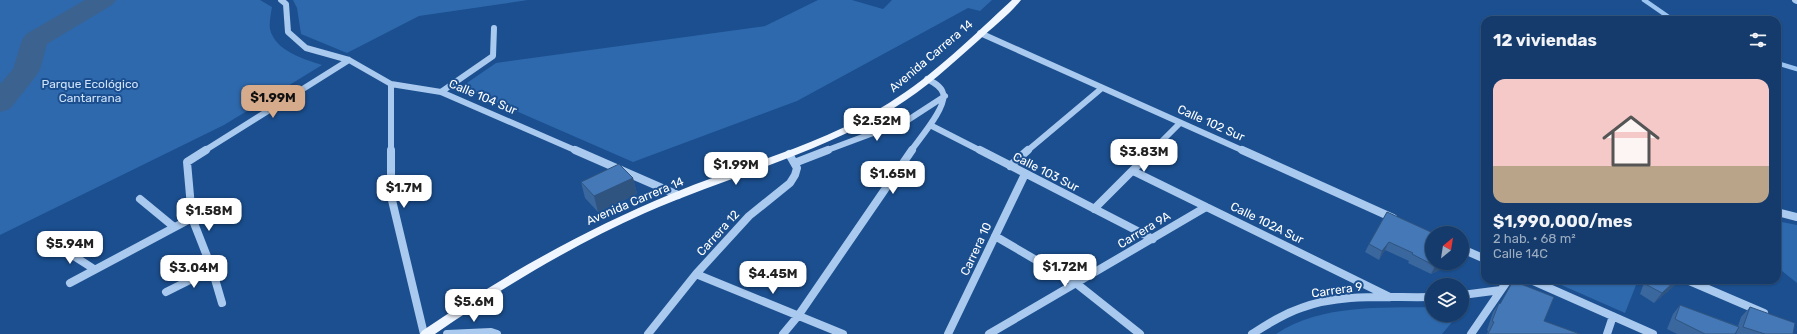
<!DOCTYPE html>
<html lang="es">
<head>
<meta charset="utf-8">
<style>
	body { margin:0; font-family:Rubik,sans-serif; background:#1d4271; color:#f1f3f6; height:100vh; display:flex; flex-direction:column; font-size:15px; white-space:nowrap }
	* { box-sizing:border-box; margin:0 }
	p { font-size:13px; color:#9dadc1 }
	.icon { flex:none; width:22px; height:22px; fill:none; stroke:currentColor; stroke-width:2; stroke-linecap:round; stroke-linejoin:round }
	.map { position:relative; flex:1; overflow:hidden }
	.sheet { position:absolute; left:1481px; top:16px; width:300px; height:268px; display:flex; flex-direction:column; background:#143b6b; border-radius:12px; box-shadow:0 1px 3px #0004,0 0 0 1px #33557e }
	.sheet>* { flex:none }
	.needle { width:26px; rotate:30deg }
	.buttons { position:absolute; left:1425px; top:226px; display:grid; gap:8px }
	.buttons a { display:grid; place-items:center; width:44px; height:44px; border-radius:50%; background:#143b6b; box-shadow:0 1px 3px #0004,0 0 0 1px #33557e; font-size:20px }
	.price { position:absolute; translate:-50% -34px; padding:0 9px; border-radius:8px; background:#fff; color:#222; font-size:13px; line-height:26px; filter:drop-shadow(0 1px 2px #0008) }
	.price::after { content:''; position:absolute; left:50%; top:24px; width:12px; height:9px; margin-left:-6px; background:inherit; clip-path:polygon(0 0,100% 0,50% 100%) }
	.price.active { background:#d6ab8b; color:#111 }
	ul { padding:0; list-style:none }
	li { display:grid; align-content:center; gap:8px; height:212px; padding:0 12px }
	li span { display:grid; place-items:center; height:124px; border-radius:12px; color:#555 }
	li>.icon { margin-inline-start:auto }
	span .icon { width:72px; height:72px; fill:#fffc; stroke-width:1 }
	li b { font-size:17px }
	h2 { display:flex; justify-content:space-between; align-items:center; height:48px; padding:0 12px; font-size:17px }
	.map>svg:first-child { display:block }
	.green { fill:#2e69ad }
	.lines { fill:none; stroke-linecap:round; stroke-linejoin:round }
	.stream { stroke:#9cc4f0; stroke-width:4.5 }
	.river { fill:#3c6290; fill-rule:evenodd }
	.minor-far1 { stroke:#a9c9ee; stroke-width:6 }
	.minor { stroke:#a9c9ee; stroke-width:8 }
	.major { fill:#f0f6ff; fill-rule:evenodd }
	.wall { fill:#3a679d }
	.shaded-wall { fill:#305480 }
	.building { fill:#4478b7; stroke:#305480 }
	.labels { text-anchor:middle; dominant-baseline:central; stroke-width:4; stroke-linejoin:round; paint-order:stroke }
	.street-label { font-size:12px; fill:#fff; stroke:#1b4f8f }
	.park-label { font-size:12px; fill:#cfe3fa; stroke:#1b4f8f }
</style>
</head>
<body>
<div class="map">
<svg width="1797" height="334" viewBox="0 0 1797 334">
	<rect width="100%" height="100%" fill="#1b4f8f"/>
	<path class="green" d="M0 0H260L272 7C271 13 269 23 270 29 275 51 304 59 322 65L224 125 0 235Z
		M293 0H528L419 16 347 53 301 34 297 8Z
		M818 0H852L883 9 892 0H992L980 11 968 8 797 101 633 162 461 87 496 63 765 26Z
		M1777 221 1797 225V283L1777 267Z
		M1550 280H1638L1625 313Z
		M1432 307V315H1458L1442 334H1276C1321 304 1380 308 1432 307Z"/>
	<g class="lines">
		<path class="stream" d="M1644 0 1673 20
			M1777 63 1797 69"/>
		<path class="river" d="M85 0H116L112 5 47 44 40 70 36 76 10 109 0 112V84L13 69 22 40 26 34Z"/>
		<path class="minor-far1" d="M281 0 286 4 288 32 306 48 349 60 391 84 441 92 577 151
			M1795 0 1797 1
			M980 33 1244 151
			M391 84V151
			M441 92 493 56 494 28
			M930 125 981 151
			M204 151 349 60
			M825 151 908 120 945 96
			M911 151C919 139 948 106 943 93 941 86 933 82 927 79
			M1027 151 1102 88
			M1152 151 1180 123"/>
		<path class="minor" d="M206 150 187 162 192 218 212 269 222 303
			M391 150V196L424 334
			M575 150 678 195
			M980 150 1153 239
			M1242 150 1393 218
			M797 162 828 150
			M1010 166 1028 150
			M1133 171 1390 297
			M140 199 174 227
			M1094 209 1153 150
			M1777 212 1797 217
			M995 236 1077 284 1140 334
			M55 244 94 269
			M1462 249 1485 259
			M696 274 843 334
			M1531 280 1653 334
			M1687 280 1764 313
			M70 283 192 218
			M166 292 212 269
			M1462 295 1501 290
			M447 334 491 332 497 334
			M648 334 696 274 749 216 790 183 795 175 797 168 789 154
			M783 334 798 316 912 150
			M948 334 1025 174
			M989 334 1206 207
			M1252 334C1268 324 1283 314 1301 308 1342 293 1389 298 1432 297
			M1471 334 1508 280
			M1607 334 1613 316"/>
		<path class="major" d="M1012 0H1021C1009 15 993 27 979 40 952 64 925 89 894 108 816 155 727 177 645 213 571 246 502 288 435 334H420L422 331C501 277 582 231 671 194 743 164 822 145 889 103 934 75 973 36 1012 0Z"/>
	</g>
	<path class="wall" d="M633 178 637 194 598 212 585 198 581 182Z
		M1387 212 1442 269 1431 274 1408 263 1409 261 1385 250 1379 260 1365 252 1369 244Z
		M1645 280H1678L1675 285 1654 303 1640 294Z
		M1499 303 1544 321 1580 334H1487L1488 331 1487 330 1493 312Z
		M1680 305 1738 326 1741 317 1750 307 1793 334H1736L1737 330 1735 334H1677L1667 329 1673 314Z"/>
	<path class="shaded-wall" d="M633 178 637 194 598 212 594 196Z
		M1389 242 1385 250 1379 260 1382 251Z
		M1441 263H1445L1442 269 1431 274 1435 266Z
		M1676 280H1678L1675 285 1654 303 1662 293Z"/>
	<path class="building" d="M619 164 633 178 594 196 581 182Z
		M1387 212 1433 233H1432V263H1441L1435 266 1412 254 1413 253 1389 242 1382 251 1369 244Z
		M1648 280H1676L1662 293 1647 285Z
		M1513 281 1554 297 1544 321 1580 334H1488L1494 322 1492 321 1499 303 1500 304Z
		M1680 305 1739 327 1735 334H1705L1675 319Z
		M1750 307 1795 323 1793 334H1765L1743 327Z"/>
	<g class="labels">
		<g class="street-label">
			<text transform="translate(931 56) rotate(-40)">Avenida Carrera 14</text>
			<text transform="translate(483 97) rotate(23)">Calle 104 Sur</text>
			<text transform="translate(1211 123) rotate(24)">Calle 102 Sur</text>
			<text transform="translate(1046 172) rotate(27)">Calle 103 Sur</text>
			<text transform="translate(635 201) rotate(-23)">Avenida Carrera 14</text>
			<text transform="translate(1267 223) rotate(26)">Calle 102A Sur</text>
			<text transform="translate(1144 230) rotate(-31)">Carrera 9A</text>
			<text transform="translate(718 233) rotate(-48)">Carrera 12</text>
			<text transform="translate(976 249) rotate(-65)">Carrera 10</text>
			<text transform="translate(1337 290) rotate(-8)">Carrera 9</text>
		</g>
		<g class="park-label">
			<text x="90" y="84">Parque Ecológico<tspan x="90" dy="14">Cantarrana</tspan></text>
		</g>
	</g>
</svg>
<div class="buttons">
<a><svg class="needle" viewBox="-14 -14 28 28"><path d="M0-13l5 13h-10z" fill="#e53935"/><path d="M0 13l5-13h-10z" fill="#9dadc1"/></svg></a>
<a><svg class="icon" aria-label="layers" viewBox="0 0 24 24"><path d="M12 4l9 5-9 5-9-5zM3 14l9 5 9-5"/></svg></a>
</div>
<b class="price active" style="left:273px;top:119px">$1.99M</b>
<b class="price" style="left:877px;top:142px">$2.52M</b>
<b class="price" style="left:1144px;top:173px">$3.83M</b>
<b class="price" style="left:736px;top:186px">$1.99M</b>
<b class="price" style="left:893px;top:195px">$1.65M</b>
<b class="price" style="left:404px;top:209px">$1.7M</b>
<b class="price" style="left:209px;top:232px">$1.58M</b>
<b class="price" style="left:70px;top:265px">$5.94M</b>
<b class="price" style="left:1065px;top:288px">$1.72M</b>
<b class="price" style="left:194px;top:289px">$3.04M</b>
<b class="price" style="left:773px;top:295px">$4.45M</b>
<b class="price" style="left:474px;top:323px">$5.6M</b>
<section class="sheet">
<h2>12 viviendas<svg class="icon" aria-label="filters" viewBox="0 0 24 24"><path d="M4 7h16M4 17h16"/><circle cx="9" cy="7" r="2"/><circle cx="15" cy="17" r="2"/></svg></h2>
<ul>
<li><span style="background:linear-gradient(#f6c9c9 70%,#b9a48a 0)"><svg class="icon" aria-label="home" viewBox="0 0 24 24"><path d="M3 11l9-7 9 7M6 9v11h12V9"/></svg></span><div><b>$1,990,000/mes</b><p>2 hab. · 68 m²</p><p>Calle 14C</p></div></li>
</ul>
</section>
</div>
</body>
</html>
